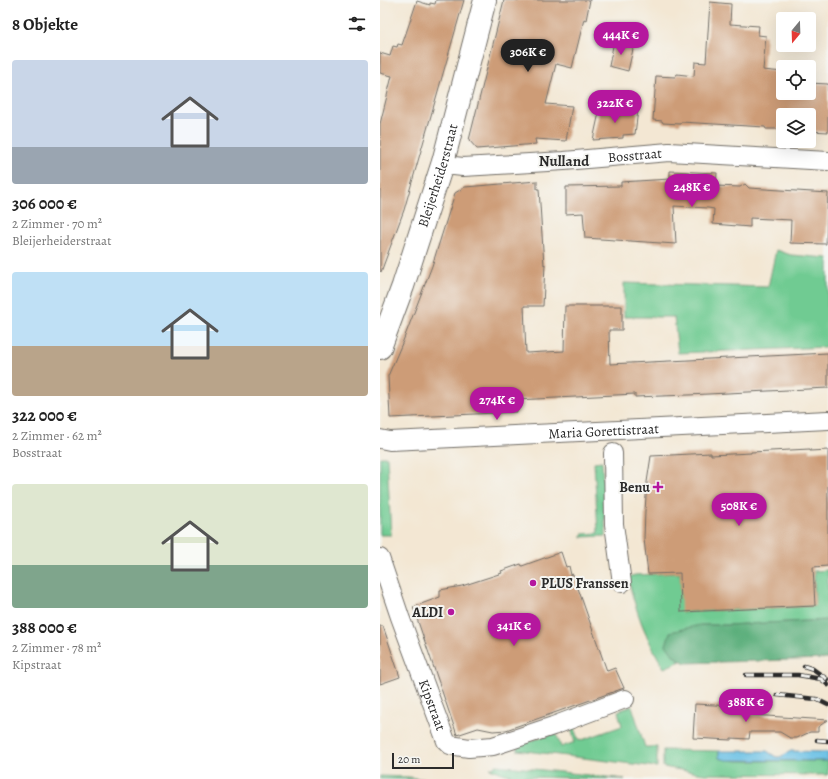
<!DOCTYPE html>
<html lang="de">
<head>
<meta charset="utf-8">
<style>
	body { margin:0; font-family:Alegreya,serif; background:#f2f2f2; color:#222; height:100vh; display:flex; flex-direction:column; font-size:15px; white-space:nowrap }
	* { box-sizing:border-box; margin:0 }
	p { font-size:13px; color:#767676 }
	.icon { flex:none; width:22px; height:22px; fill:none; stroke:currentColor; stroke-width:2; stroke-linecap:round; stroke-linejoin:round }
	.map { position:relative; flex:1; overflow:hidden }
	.details { display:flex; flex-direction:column; background:#fff; width:380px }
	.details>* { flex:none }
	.needle { width:26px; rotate:199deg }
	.tools { position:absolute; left:396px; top:12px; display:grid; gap:8px }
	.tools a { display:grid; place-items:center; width:40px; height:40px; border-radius:4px; background:#fff; box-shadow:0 4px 16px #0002; font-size:20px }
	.scale { position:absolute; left:12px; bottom:10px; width:62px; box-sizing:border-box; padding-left:4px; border:2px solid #2b2b2b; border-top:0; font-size:11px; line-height:14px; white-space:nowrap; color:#2b2b2b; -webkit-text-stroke:3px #f6f6f2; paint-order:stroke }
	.price { position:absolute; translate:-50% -34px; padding:0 9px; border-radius:14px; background:#b5179e; color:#fff; font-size:13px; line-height:26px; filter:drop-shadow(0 1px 2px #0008) }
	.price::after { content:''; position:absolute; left:50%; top:24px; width:12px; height:9px; margin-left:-6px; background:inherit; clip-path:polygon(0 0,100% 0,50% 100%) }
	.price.on { background:#222; color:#fff }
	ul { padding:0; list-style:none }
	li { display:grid; align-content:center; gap:8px; height:212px; padding:0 12px }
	li span { display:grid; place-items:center; height:124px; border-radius:4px; color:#555 }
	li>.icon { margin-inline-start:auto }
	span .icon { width:72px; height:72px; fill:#fffc; stroke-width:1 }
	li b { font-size:17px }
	h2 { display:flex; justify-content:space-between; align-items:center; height:48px; padding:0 12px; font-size:17px }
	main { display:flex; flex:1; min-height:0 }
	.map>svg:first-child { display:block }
	.green { fill:#70cb92; stroke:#4e7b5e }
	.forest { fill:#5caf7c; stroke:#446d54 }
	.water { fill:#68c0e5; stroke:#4a7688 }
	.building { fill:#cd9c77 }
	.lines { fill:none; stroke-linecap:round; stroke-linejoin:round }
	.street-casing { stroke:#716d66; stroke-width:20 }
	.secondary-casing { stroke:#716d66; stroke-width:24 }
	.street { stroke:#fff; stroke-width:18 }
	.secondary { stroke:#fff; stroke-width:22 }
	.rail-casing { stroke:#2b2b2b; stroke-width:4.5 }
	.rail { stroke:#f6f6f2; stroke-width:3; stroke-dasharray:9; stroke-linecap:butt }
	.poi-dot { fill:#b5179e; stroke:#f6f6f2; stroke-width:1.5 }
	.labels { text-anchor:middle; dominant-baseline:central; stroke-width:4; stroke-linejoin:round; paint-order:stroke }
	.street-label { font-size:14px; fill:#2b2b2b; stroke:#f6f6f2 }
	.poi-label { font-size:14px; font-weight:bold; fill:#2b2b2b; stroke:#f6f6f2; text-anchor:end }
	.neighbourhood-label { font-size:15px; font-weight:bold; fill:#2b2b2b; stroke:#f6f6f2 }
</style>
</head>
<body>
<main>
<section class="details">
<h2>8 Objekte<svg class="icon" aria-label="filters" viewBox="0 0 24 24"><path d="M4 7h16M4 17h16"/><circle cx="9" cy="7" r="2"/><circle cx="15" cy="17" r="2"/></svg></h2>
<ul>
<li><span style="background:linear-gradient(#c9d6e8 70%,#9aa5b1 0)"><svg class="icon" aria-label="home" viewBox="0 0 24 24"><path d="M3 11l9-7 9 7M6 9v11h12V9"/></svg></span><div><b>306 000 €</b><p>2 Zimmer · 70 m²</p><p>Bleijerheiderstraat</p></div></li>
<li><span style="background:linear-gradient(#bfe0f5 60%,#b9a48a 0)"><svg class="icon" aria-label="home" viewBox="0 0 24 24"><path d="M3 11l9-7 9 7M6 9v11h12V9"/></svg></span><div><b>322 000 €</b><p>2 Zimmer · 62 m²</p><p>Bosstraat</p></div></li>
<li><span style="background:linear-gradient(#dfe7d0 65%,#7fa58c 0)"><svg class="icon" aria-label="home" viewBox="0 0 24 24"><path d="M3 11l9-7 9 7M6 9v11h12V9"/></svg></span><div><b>388 000 €</b><p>2 Zimmer · 78 m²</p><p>Kipstraat</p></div></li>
</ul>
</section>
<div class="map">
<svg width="448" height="779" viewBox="0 0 448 779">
	<rect width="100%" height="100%" fill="#f6f6f2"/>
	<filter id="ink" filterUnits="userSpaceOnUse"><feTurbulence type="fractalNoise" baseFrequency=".025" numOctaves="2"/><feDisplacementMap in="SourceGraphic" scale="8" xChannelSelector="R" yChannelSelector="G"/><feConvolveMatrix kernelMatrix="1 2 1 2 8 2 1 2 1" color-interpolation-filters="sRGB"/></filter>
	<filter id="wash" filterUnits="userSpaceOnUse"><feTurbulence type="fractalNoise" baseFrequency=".012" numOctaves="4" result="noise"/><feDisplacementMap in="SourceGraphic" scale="16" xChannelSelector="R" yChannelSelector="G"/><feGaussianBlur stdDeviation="0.9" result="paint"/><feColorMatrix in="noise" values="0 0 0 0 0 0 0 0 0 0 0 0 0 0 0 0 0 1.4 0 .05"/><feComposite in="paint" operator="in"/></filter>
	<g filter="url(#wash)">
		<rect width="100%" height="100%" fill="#f3e7d3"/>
		<path class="green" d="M396 250 411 255 448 258V347L298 353 294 317H244V283L388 287Z
			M0 457H7L11 535H0Z
			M222 461 226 536 202 537V534L218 533 214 462Z
			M448 570V620L347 625H320L294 656 301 661 284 668C266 639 255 610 248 577L255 575 300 573 302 612 435 606 434 571Z
			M252 706 265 747H277V767L137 750V745L176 733 181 747 195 742 191 729 193 726 199 741 242 726 238 711Z
			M283 750 339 751V758L357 761H448V775L324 774 283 767Z
			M117 765 245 779 144 777 125 774 110 768Z
			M0 776 29 777 44 779H0Z"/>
		<path class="forest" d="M448 620V659L305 663 294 656 286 645 290 632 320 625H347Z"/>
		<path class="water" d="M339 751H387L396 757H400L411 751 448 752V761L346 760 339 758Z"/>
		<g id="blocks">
			<path class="building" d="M56 0H84L24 210 1 272 0 271V124L12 76 0 73V53L10 56 13 46 17 47 18 44 22 45 37 1 50 5V3L55 4Z
				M124 0H210L206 20 204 19 192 68 176 64 166 104 192 106 186 141 155 139 156 144 97 149 89 140Z
				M330 2 351 4 350 24 379 26 378 35 386 36 383 70 403 72V93H429V83L448 84V132L431 131 429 129V115H403V129H386L385 127 301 122 300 124 283 123 282 121 273 120 276 76 295 77 297 74 314 76 315 62 326 63Z
				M234 41 254 45 248 71 229 66Z
				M220 108 258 110 255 134 243 135V138L213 140Z
				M290 171 337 173 336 186 360 187 365 184 369 188 448 193 446 244 410 243 411 220 370 218V227L333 224 334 209 328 208 294 206 296 244 205 238 203 213 186 214V187L241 186V182L290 179Z
				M157 181V189H159L164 265 165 264 163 306H144L146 353 184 351 185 306H242V330H229L230 364 448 353V388L308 395 255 397V394L136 400 137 412 10 418 8 376 23 341 52 266 75 193 85 187Z
				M430 449V451L448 450V566L433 567 435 606 301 612 300 573 268 574 264 539 265 511 267 482 271 456 331 453V455L371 453V452Z
				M181 552 186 567 189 566 191 575 193 574 227 671 235 668 244 688 126 730 113 731 98 728 77 735 33 607 60 597V590L82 586 122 573 121 571 141 564 142 566Z
				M0 626H3L20 677 0 684Z
				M315 704 372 707 371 715 448 720 438 727V732H430L417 738H410L400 732H370L369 739 351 738V740L313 738Z"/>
		</g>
	</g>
	<g filter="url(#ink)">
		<use href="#blocks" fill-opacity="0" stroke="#716d66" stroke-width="1"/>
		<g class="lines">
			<g class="street-casing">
				<g id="street">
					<path id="s1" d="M63 162 74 166 83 167 184 161 289 152 448 161"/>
					<path id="s2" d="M0 439 10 441 32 440 448 420"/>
					<path d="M233 453 234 524 242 583"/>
					<path id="s3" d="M0 558 20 617 66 741 70 745 89 748 113 746 173 726 245 699"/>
				</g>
			</g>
			<g class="secondary-casing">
				<g id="secondary">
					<path id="s4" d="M0 348 23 286 63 162 105 0"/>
				</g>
			</g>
			<use href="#street" class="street"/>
			<use href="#secondary" class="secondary"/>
			<g class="rail-casing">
				<path id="rail" d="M424 666 433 669 447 679
					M366 675H418L441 679 448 685
					M397 695 436 699 448 705
					M437 740 448 741"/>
			</g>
			<use href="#rail" class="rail"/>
		</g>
	</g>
	<g class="poi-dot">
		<path d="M276 481h4v4h4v4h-4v4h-4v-4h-4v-4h4z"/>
		<circle cx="153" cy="583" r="4"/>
		<circle cx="71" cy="612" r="4"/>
	</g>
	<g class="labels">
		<g class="street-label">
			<text stroke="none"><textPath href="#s1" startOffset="193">Bosstraat</textPath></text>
			<text stroke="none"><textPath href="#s4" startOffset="182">Bleijerheiderstraat</textPath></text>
			<text stroke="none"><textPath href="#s2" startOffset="224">Maria Gorettistraat</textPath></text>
			<text stroke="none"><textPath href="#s3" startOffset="156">Kipstraat</textPath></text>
		</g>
		<g class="poi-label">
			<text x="270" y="487">Benu</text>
			<text x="161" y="583" text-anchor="start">PLUS Franssen</text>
			<text x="63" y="612">ALDI</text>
		</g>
		<g class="neighbourhood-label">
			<text x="184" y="161">Nulland</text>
		</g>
	</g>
</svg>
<div class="tools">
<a><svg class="needle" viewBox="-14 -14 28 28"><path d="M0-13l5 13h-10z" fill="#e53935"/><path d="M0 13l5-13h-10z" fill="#767676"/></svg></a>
<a><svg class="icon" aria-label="locate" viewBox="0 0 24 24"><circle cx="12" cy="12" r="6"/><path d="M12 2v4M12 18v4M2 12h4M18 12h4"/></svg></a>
<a><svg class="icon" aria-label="layers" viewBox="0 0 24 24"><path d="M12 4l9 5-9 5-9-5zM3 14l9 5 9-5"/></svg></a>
</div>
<div class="scale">20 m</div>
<b class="price" style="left:241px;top:56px">444K €</b>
<b class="price on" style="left:148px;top:73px">306K €</b>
<b class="price" style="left:235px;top:124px">322K €</b>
<b class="price" style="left:312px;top:208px">248K €</b>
<b class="price" style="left:117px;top:421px">274K €</b>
<b class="price" style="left:359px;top:527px">508K €</b>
<b class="price" style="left:134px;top:647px">341K €</b>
<b class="price" style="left:366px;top:723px">388K €</b>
</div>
</main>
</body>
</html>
